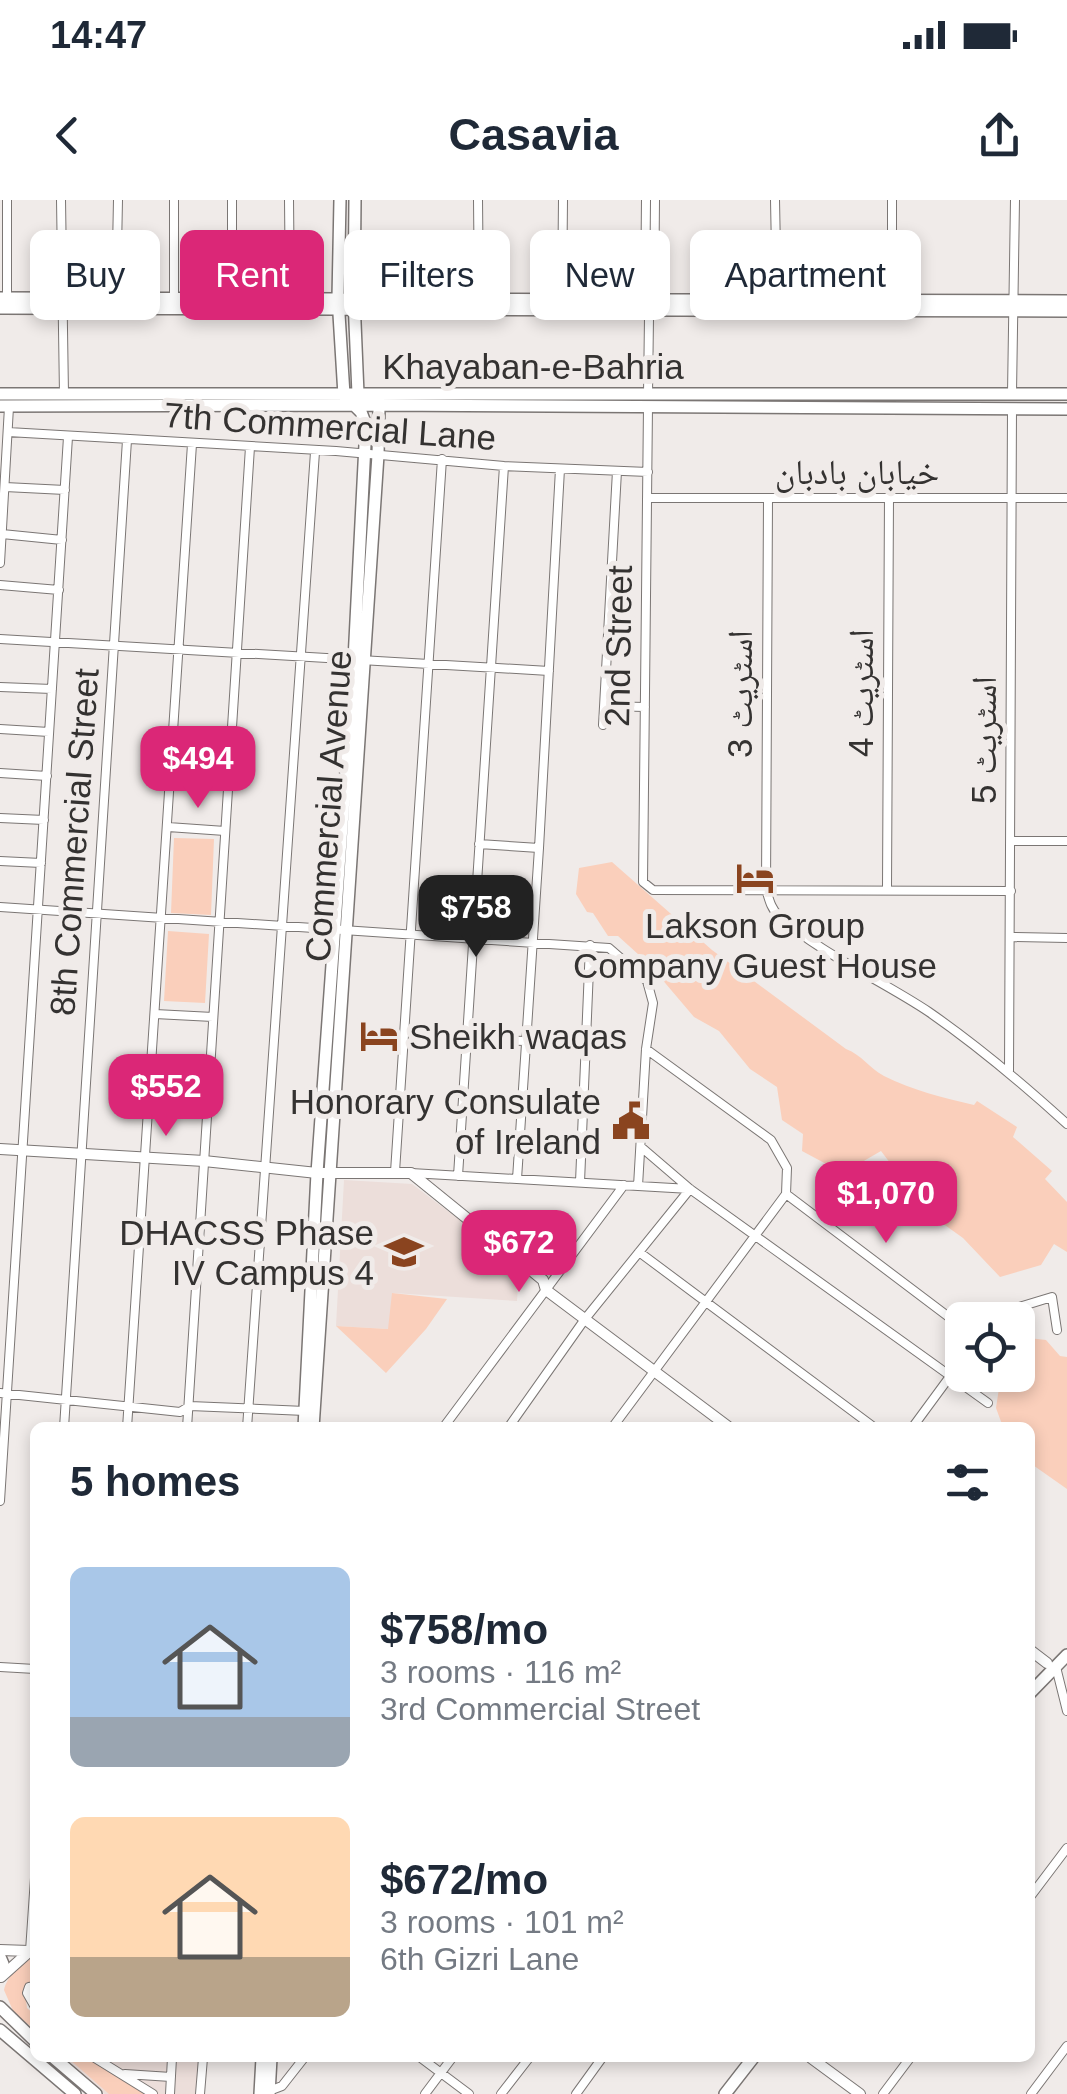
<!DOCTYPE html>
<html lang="en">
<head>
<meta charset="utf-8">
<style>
	body { margin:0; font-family:Arial,"Noto Naskh Arabic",sans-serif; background:#f6f6f7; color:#1f2937; height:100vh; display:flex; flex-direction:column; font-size:38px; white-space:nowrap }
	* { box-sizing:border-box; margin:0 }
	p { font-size:32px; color:#747a83 }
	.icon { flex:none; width:55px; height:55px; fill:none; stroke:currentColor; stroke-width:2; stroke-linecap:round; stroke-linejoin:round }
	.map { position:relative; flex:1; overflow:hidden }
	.details { position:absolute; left:30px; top:1222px; width:1005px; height:640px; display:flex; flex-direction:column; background:#fff; border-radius:15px; box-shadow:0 5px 15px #0003 }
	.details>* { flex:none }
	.guide { position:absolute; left:30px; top:30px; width:1008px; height:90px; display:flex; gap:20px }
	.tools { position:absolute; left:945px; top:1102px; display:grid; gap:20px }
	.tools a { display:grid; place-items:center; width:90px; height:90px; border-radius:15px; background:#fff; box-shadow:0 5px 15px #0003; font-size:50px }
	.price { position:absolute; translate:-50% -85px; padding:0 22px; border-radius:20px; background:#db2777; color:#fff; font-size:32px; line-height:65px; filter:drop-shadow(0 2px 5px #0008) }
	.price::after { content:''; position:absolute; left:50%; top:60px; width:30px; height:22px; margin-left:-15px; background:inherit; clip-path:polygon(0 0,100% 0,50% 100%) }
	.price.active { background:#222; color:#fff }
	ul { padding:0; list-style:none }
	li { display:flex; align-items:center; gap:30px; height:250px; padding:0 40px }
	li span { display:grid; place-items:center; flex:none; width:280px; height:200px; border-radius:15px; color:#555 }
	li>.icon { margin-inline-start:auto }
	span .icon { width:120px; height:120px; fill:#fffc; stroke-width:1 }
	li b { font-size:42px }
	h2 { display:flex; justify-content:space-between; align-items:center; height:120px; padding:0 40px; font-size:42px }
	.chip { padding:0 35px; border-radius:15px; background:#fff; box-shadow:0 5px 15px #0003; font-size:35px; line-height:90px }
	.chip.active { background:#db2777; color:#fff }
	.status { display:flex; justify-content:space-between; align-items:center; height:70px; padding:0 50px; background:#fff; direction:ltr }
	.status svg { height:28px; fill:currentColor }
	header { display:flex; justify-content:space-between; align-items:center; height:130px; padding:0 40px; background:#fff; font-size:45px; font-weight:700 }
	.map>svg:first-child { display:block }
	.built { fill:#ecdeda }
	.green { fill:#facfbb }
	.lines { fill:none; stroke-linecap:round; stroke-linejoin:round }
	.minor-casing { stroke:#7b7674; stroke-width:10 }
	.tertiary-casing { stroke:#7b7674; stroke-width:12 }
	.secondary-casing { stroke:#7b7674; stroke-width:14 }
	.minor { stroke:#fff; stroke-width:8 }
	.tertiary { stroke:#fff; stroke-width:10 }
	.secondary { stroke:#fff; stroke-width:11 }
	.labels { text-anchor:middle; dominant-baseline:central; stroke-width:10; stroke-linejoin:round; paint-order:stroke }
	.street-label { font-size:35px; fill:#343231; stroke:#f0ebe9 }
	.poi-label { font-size:35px; fill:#343231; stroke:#f0ebe9; text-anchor:end }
</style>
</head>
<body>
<div class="status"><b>14:47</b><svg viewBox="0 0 49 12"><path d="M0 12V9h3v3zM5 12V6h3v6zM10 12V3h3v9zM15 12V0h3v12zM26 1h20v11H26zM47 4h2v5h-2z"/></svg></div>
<header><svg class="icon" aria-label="back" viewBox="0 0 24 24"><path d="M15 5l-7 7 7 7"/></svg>Casavia<svg class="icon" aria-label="share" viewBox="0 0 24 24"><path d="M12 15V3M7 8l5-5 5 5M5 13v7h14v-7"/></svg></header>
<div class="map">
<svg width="1067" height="1894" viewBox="0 0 1067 1894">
	<rect width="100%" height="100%" fill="#f0ebe9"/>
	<path class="built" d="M344 980 412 984 531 1074 518 1086 517 1101 393 1093 389 1129 336 1126Z
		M62 1858H200L197 1894H105Z"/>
	<path class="green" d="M174 638 214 639 211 715 171 713Z
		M612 662 712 750 846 849C862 855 869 868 884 876 912 890 944 898 974 905L977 901 1017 927 1013 937 1052 971 1045 979 1067 1002V1052L1054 1044 1041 1065 1000 1077 963 1038 928 1013 881 951 843 973 802 951 803 934 782 920 777 887 750 869 719 831 694 817 649 764 618 736H608L593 713 587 712 576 694 579 668Z
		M168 731 209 734 205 803 164 801Z
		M392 1093 447 1099 426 1129 386 1173 336 1126 388 1129Z
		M1020 1137 1046 1140 1060 1156 1067 1157V1289L1030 1263V1228L1003 1227 996 1208 1001 1175H1018V1142Z
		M32 1759V1782L25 1791 27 1808 35 1815V1830L14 1813 4 1790C7 1777 19 1763 32 1759Z
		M68 1858H88L149 1894H109Z"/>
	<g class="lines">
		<g class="minor-casing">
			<path id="minor" d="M61 0 64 194
				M232 0V100
				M289 0 290 98
				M478 0 479 98
				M775 0 777 101
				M892 0V101
				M174 97V0
				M7 98V0
				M116 98 118 0
				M562 100 563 0
				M645 103 646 0
				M1012 193 1015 0
				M648 194 649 117 654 110 655 0
				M648 206 643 682 653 690 1011 691
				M8 232 336 251 504 266 648 272
				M5 287 65 290
				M647 298H1067
				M768 299 766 689C769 699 771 709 779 716 819 753 883 781 929 812 978 846 1023 884 1067 924
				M2 334 62 340
				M0 363 9 207
				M0 385 59 390
				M0 439 549 471
				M0 487 52 489
				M604 506 645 507
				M603 525 617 271
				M0 529 49 532
				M0 573 47 576
				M0 618 44 620
				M168 627 225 631
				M1011 641H1067
				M479 644 539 648
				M0 661 41 663
				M887 689 889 297
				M0 707 609 748 647 781 653 803 646 849 638 986
				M1011 737 1067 738
				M155 814 213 817
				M466 839 525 841
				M646 849 771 940 787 968 786 994
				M1009 871 1012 209
				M641 947 690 989 988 1203
				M395 972 442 259
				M411 973 690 989
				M458 976 504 266
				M517 979 539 648 560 269
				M580 982 590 745
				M786 994 962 1127
				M639 1052 875 1228
				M996 1120 1003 1112 1052 1097 1057 1130
				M0 1193 180 1212 190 1206 305 1211
				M64 1228 127 240
				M127 1228 192 244
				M187 1228 250 247
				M247 1228 315 252
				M443 1228 624 985
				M508 1228 585 1119 690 989
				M612 1228 786 994
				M912 1228 962 1160
				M0 1301 68 237
				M0 1467 35 1469
				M1056 1467 1067 1511
				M1030 1697 1067 1648
				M30 1751 35 1678
				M35 1786 29 1787 27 1793 35 1807
				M95 1858 153 1894
				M421 1858 469 1894
				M125 1874 171 1877
				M269 1891 282 1886 304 1858
				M170 1894 172 1858
				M200 1894 203 1858
				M425 1894 452 1858
				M501 1894 529 1858
				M576 1894 602 1858
				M883 1894 910 1858
				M1031 1894 1067 1846"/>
		</g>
		<g class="tertiary-casing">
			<path id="tertiary" d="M0 949 204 961 317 973H411L543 1080 546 1090 730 1228
				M1030 1450 1047 1463
				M0 1750 29 1751
				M1 1777 30 1751
				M811 1858 860 1894"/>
		</g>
		<g class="secondary-casing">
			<path id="secondary" d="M0 98 1067 101
				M0 108 1067 111
				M0 194H1067
				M0 206 378 205 1067 209
				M304 1228 317 973 354 460 366 225 361 212 344 195 338 98 340 0
				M313 1228 378 255 379 208 358 194 354 99 355 0
				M1030 1493 1067 1455
				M0 1757 3 1764 0 1775
				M0 1807 35 1841
				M0 1830 75 1894
				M54 1858 96 1894
				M260 1894 262 1858
				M269 1894 271 1858
				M725 1894 753 1858"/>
		</g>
		<use href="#minor" class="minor"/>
		<use href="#tertiary" class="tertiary"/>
		<use href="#secondary" class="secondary"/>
	</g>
	<defs>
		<g id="hotel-bare" transform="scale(3)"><path d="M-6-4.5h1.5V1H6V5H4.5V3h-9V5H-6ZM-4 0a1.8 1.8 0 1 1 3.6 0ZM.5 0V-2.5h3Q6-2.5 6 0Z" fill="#8a441f" stroke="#f0ebe9" stroke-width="2.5" paint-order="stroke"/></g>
		<g id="civic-bare" transform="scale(3)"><path d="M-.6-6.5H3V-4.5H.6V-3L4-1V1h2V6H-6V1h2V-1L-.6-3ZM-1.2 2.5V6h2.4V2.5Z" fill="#8a441f" stroke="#f0ebe9" stroke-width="2.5" paint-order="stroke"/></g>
		<g id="school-bare" transform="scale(3)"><path d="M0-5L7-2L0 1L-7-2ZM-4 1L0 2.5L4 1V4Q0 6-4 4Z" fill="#8a441f" stroke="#f0ebe9" stroke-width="2.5" paint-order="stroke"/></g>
	</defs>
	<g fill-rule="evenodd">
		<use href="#hotel-bare" x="755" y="678"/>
		<use href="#hotel-bare" x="379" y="836"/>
		<use href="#civic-bare" x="631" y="921"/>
		<use href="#school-bare" x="404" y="1052"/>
	</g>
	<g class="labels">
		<g class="street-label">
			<text x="533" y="166">Khayaban-e-Bahria</text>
			<text transform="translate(330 226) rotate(4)">7th Commercial Lane</text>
			<text x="857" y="271">خیابان بادبان</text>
			<text transform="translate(618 446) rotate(-89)">2nd Street</text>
			<text transform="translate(860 493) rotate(-90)">اسٹریٹ 4</text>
			<text transform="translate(739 494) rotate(-90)">اسٹریٹ 3</text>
			<text transform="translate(983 540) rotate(-90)">اسٹریٹ 5</text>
			<text transform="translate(328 606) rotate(-86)">Commercial Avenue</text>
			<text transform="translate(74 642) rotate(-86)">8th Commercial Street</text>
		</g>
		<g class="poi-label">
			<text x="755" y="725" text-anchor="middle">Lakson Group<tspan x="755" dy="40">Company Guest House</tspan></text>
			<text x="409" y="836" text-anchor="start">Sheikh waqas</text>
			<text x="601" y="901">Honorary Consulate<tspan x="601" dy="40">of Ireland</tspan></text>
			<text x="374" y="1032">DHACSS Phase<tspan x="374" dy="40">IV Campus 4</tspan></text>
		</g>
	</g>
</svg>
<div class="tools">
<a><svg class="icon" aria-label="locate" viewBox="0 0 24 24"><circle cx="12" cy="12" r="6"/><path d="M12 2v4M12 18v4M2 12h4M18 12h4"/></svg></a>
</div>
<b class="price" style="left:198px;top:611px">$494</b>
<b class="price active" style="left:476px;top:760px">$758</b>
<b class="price" style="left:166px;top:939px">$552</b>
<b class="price" style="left:886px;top:1046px">$1,070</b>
<b class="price" style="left:519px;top:1095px">$672</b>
<div class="guide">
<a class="chip">Buy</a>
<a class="chip active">Rent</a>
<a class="chip">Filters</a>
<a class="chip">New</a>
<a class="chip">Apartment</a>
</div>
<section class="details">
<h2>5 homes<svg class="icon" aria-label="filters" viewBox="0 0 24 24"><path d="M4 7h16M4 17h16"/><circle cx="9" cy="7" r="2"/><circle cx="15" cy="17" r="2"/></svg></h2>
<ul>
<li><span style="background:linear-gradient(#a9c7e8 75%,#9aa5b1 0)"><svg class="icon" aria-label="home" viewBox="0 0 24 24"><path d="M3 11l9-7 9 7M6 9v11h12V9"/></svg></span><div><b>$758/mo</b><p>3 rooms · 116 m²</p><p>3rd Commercial Street</p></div></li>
<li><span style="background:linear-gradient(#ffd9b3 70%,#b9a48a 0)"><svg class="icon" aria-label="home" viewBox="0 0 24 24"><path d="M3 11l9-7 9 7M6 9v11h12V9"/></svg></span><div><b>$672/mo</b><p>3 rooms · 101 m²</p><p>6th Gizri Lane</p></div></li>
</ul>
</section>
</div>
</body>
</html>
